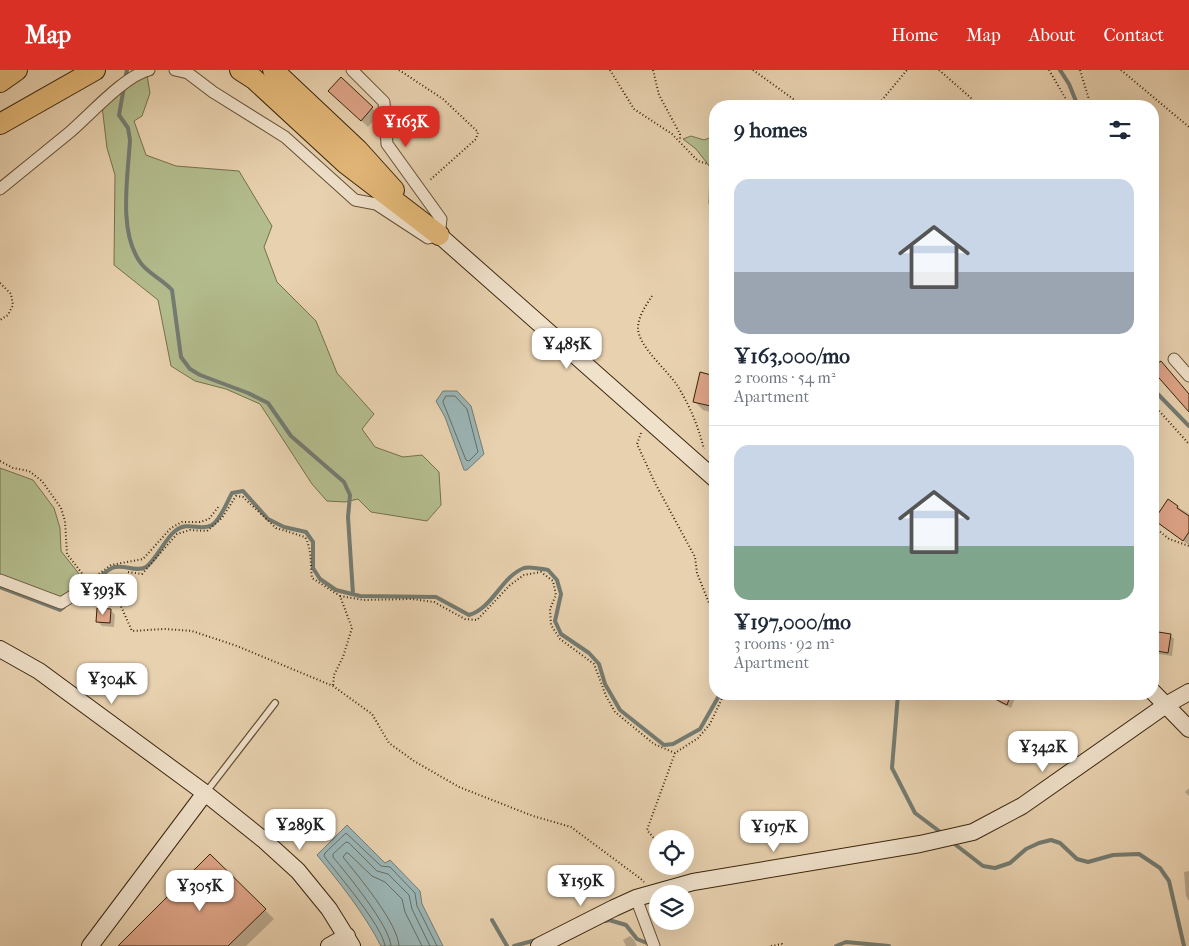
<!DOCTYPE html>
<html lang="en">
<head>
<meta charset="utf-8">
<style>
	body { margin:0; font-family:"IM FELL French Canon",serif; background:#f2f2f3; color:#1f2937; height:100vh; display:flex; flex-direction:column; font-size:19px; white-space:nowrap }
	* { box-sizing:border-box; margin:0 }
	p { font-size:16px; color:#747a83 }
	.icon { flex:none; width:28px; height:28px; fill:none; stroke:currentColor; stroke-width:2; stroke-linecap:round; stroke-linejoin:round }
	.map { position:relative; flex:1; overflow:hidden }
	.side { position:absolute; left:709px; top:30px; width:450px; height:600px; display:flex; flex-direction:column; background:#fff; border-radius:20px; box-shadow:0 5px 20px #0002 }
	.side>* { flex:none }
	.controls { position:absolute; left:649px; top:760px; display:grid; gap:10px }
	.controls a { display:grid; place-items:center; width:45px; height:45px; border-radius:50%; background:#fff; box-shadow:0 5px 20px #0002; font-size:25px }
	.price { position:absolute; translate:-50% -42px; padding:0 11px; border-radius:10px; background:#fff; color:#222; font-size:16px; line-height:32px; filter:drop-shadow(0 1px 2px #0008) }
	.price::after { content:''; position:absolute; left:50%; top:30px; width:15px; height:11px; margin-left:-8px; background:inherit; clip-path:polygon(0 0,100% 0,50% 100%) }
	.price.active { background:#d93025; color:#fff }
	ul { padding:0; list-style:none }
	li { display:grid; align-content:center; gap:10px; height:265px; padding:0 25px }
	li+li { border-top:1px solid #e0e1e3 }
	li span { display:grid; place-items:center; height:155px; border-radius:15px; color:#555 }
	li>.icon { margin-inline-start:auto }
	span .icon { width:90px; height:90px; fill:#fffc; stroke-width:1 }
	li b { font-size:21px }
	h2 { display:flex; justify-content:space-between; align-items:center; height:60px; padding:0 25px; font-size:21px }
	header { display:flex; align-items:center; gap:30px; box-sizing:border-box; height:70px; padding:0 25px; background:#d93025; color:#fff }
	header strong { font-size:24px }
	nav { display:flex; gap:28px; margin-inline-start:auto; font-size:18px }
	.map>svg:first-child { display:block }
	.green { fill:#b3bc8d; stroke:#76704c }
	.water { fill:#9bb5b5; stroke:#747b71 }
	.shadow { fill:#0003 }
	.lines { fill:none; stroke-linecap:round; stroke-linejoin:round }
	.shore { stroke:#6a6d60; stroke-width:1 }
	.stream { stroke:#747b71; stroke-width:4 }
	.building { fill:#dea487; stroke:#39250b }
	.lane-casing { stroke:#655034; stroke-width:8 }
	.street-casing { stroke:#655034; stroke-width:13 }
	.secondary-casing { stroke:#39250b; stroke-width:18 }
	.highway-casing { stroke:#39250b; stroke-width:22 }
	.path { stroke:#39250b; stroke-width:2; stroke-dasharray:1 2.5; stroke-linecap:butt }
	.lane { stroke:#f0e1cb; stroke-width:5.5 }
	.street { stroke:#f0e1cb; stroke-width:11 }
	.secondary { stroke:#f0e1cb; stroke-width:16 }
	.highway { stroke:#e4b878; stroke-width:20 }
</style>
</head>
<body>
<header>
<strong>Map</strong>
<nav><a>Home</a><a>Map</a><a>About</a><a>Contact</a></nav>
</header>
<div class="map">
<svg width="1189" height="876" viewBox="0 0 1189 876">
	<rect width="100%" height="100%" fill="#e8d1af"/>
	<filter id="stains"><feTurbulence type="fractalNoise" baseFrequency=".004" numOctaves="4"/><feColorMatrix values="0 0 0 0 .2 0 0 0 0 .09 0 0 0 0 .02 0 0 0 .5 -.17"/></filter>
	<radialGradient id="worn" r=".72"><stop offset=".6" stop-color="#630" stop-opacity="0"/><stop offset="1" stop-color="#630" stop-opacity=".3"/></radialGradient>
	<path class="green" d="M147 5 150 23 142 46 134 51 146 85 176 96 239 101 272 156 264 177 277 212 316 251 337 303 374 344 362 359 375 377 403 387 422 385 439 402 441 435 427 451 371 442 358 429 345 432 327 431 312 414 260 334 226 319 195 311 171 296 158 230 114 195 115 105 107 78 102 36 118 17Z
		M691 66 704 70 715 66V140L709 134 710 97 696 79 683 69Z
		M0 398 33 410 54 438 60 458 61 481 87 514 62 530 0 506Z"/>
	<path class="water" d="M443 321H457L471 336 484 384 467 400H464L445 347 436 331Z
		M347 755 385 793 390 790 420 821 422 834 443 876H381C364 843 340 813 317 785Z"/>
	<path class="shadow" d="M341 9 379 45 368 57 337 27Z
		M715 307V347L710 342 703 340 694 331Z
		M1168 431 1189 444V475L1161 455Z
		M111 540 115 545 114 557 102 556 98 552Z
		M1152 563 1170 565 1174 569 1172 586 1152 583Z
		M998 624H1013L1016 626 1011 638 1000 633 996 628Z
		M1189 718V726L1185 722Z
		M210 785 274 849 246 876H120Z
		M1189 801V831L1186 826 1184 802Z
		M630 866 634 870 637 876H626L623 870Z"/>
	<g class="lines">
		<path class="shore" d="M446 326H455L467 339 478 382 469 391 466 390 443 332Z
			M385 876C382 855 338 805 324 786L325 783 346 763 381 796 390 797 415 823 417 836 437 876
			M391 876C390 856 347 804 333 787V784L346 772 349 773 377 801 388 804 409 825 412 839 430 876
			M399 876C398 853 358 806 343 787L346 783H348L372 806 385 812 402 829 405 842 422 876"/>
		<path class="stream" d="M1060 0 1069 14 1078 36
			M125 10 127 0
			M124 17 119 45 128 58 130 70C128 106 118 161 140 192 146 202 163 210 172 220L181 287 190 299 200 305 248 323 268 333 291 366 344 412 350 425 348 447 353 524
			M1152 318 1189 356
			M90 515C97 510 104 502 112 498 123 493 135 503 146 497 156 490 165 469 175 461 188 450 200 462 212 455 221 449 227 432 232 423L243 421 268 449 284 457 306 462 313 472V498L320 509 336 520 360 526 436 527 469 545C493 538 501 507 524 498 530 496 541 499 548 500L557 510 561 524 555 551 561 564 589 583 599 594 605 614 620 640 664 675 673 674 700 659 720 624
			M0 517 60 540 64 537
			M898 624 892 698 915 743 943 764
			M952 772 983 796 995 798 1010 793 1026 779 1039 773 1051 770 1060 773 1077 789 1088 792 1113 785 1139 784 1160 798 1169 811 1184 876
			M492 850 507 876
			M605 851 609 850 626 855 637 869 652 875
			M514 876 536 870
			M836 876 846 872 889 876"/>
	</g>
	<path class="building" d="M341 7 373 37 361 51 328 21Z
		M1161 291 1189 324V342L1152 300V297Z
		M700 302 715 306V337L693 332Z
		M1168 429 1178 436 1177 438 1189 446V462L1183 471 1154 450Z
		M97 538 111 539 110 553 96 552Z
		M1152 561 1171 564 1168 583 1152 580Z
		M985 624H1011L1007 635Z
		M210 784 266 839 228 876H118Z"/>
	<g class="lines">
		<g class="lane-casing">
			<path id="lane" d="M207 721 275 633"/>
		</g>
		<g class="street-casing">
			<path id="street" d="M175 0 188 3 213 22 285 67 355 130 376 134 428 168 439 165 441 149 387 74 384 32 352 0
				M0 119C23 100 47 81 70 62 90 45 124 6 149 0
				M1174 289 1189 306
				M0 510 61 533 90 515
				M636 828 654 876"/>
		</g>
		<g class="secondary-casing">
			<path id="secondary" d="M439 165 715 409
				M0 579 39 601 205 723 265 771 298 801 329 839 352 876
				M1152 621 1189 659
				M90 876 205 723
				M329 876 347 866
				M539 876 614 838 636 828 693 812 920 774 973 762 1022 736 1166 635 1189 622"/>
		</g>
		<g class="highway-casing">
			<path id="highway" d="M240 0 254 9 345 93 439 165
				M273 0 358 80 394 120
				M0 12 17 0
				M0 54 95 0"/>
		</g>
		<path class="path" d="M399 0 443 29 478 62 476 69 429 111
			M610 0 634 39 672 64 698 91 715 96
			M653 0 659 25 680 64V70
			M753 0 803 36
			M939 0 971 28 977 36
			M1049 0 1070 36
			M1080 0 1091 36
			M1121 0 1189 57
			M877 36 907 0
			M0 213 11 224 13 235 8 245 0 250
			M652 226C646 235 638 247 638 258 638 276 667 300 677 315 690 336 698 356 704 379
			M1152 333 1189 374
			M641 363 637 374 655 413 695 487 697 503 715 548
			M0 391 13 398 29 401 42 411 61 438 65 451 67 484 84 506
			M1152 455 1169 469 1189 476
			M128 502 142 504 177 464 190 460 207 461 222 448 236 426 243 427 276 458 305 467C312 479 310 494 312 508L340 526 352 558 343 587 334 605 333 616
			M96 506 111 495 143 489 171 458 182 452H200L209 449 219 436
			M99 522 102 524 115 523 132 561 164 559 192 561 237 576 333 616 372 644 389 673 414 691 459 717 533 746 571 757 641 809 644 812
			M340 526 364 530 412 529 434 532 465 549 477 550 510 515 524 505 541 502 553 511 556 525 550 539 551 555 560 569 594 594 606 626 615 642 654 674 675 683
			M658 773 647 760 675 683 698 668 710 654 724 624
			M771 876 782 874 784 876"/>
		<use href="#lane" class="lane"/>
		<use href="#street" class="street"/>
		<use href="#secondary" class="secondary"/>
		<use href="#highway" class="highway"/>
	</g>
	<rect width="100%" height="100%" filter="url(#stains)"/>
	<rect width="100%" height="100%" fill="url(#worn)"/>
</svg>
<div class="controls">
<a><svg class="icon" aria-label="locate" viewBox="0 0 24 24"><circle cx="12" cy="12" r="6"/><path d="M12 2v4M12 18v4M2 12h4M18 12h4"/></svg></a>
<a><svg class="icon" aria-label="layers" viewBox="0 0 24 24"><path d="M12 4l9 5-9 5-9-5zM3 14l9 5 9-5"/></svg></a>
</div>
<b class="price active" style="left:406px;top:78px">¥163K</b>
<b class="price" style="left:567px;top:300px">¥485K</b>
<b class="price" style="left:103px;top:546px">¥393K</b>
<b class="price" style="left:112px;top:635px">¥304K</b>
<b class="price" style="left:1043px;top:703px">¥342K</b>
<b class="price" style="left:300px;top:781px">¥289K</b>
<b class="price" style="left:774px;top:783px">¥197K</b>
<b class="price" style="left:581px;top:837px">¥159K</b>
<b class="price" style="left:200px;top:842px">¥305K</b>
<section class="side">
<h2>9 homes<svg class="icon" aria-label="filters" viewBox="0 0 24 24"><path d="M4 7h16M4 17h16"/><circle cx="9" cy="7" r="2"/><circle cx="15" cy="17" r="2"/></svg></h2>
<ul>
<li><span style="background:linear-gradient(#c9d6e8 60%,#9aa5b1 0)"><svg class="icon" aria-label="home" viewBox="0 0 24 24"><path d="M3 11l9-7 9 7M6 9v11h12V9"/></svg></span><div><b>¥163,000/mo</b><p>2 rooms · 54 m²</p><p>Apartment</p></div></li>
<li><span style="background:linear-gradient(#c9d6e8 65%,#7fa58c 0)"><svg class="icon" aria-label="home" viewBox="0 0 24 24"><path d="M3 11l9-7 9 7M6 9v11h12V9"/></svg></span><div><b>¥197,000/mo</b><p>3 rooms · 92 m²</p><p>Apartment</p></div></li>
</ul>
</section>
</div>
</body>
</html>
